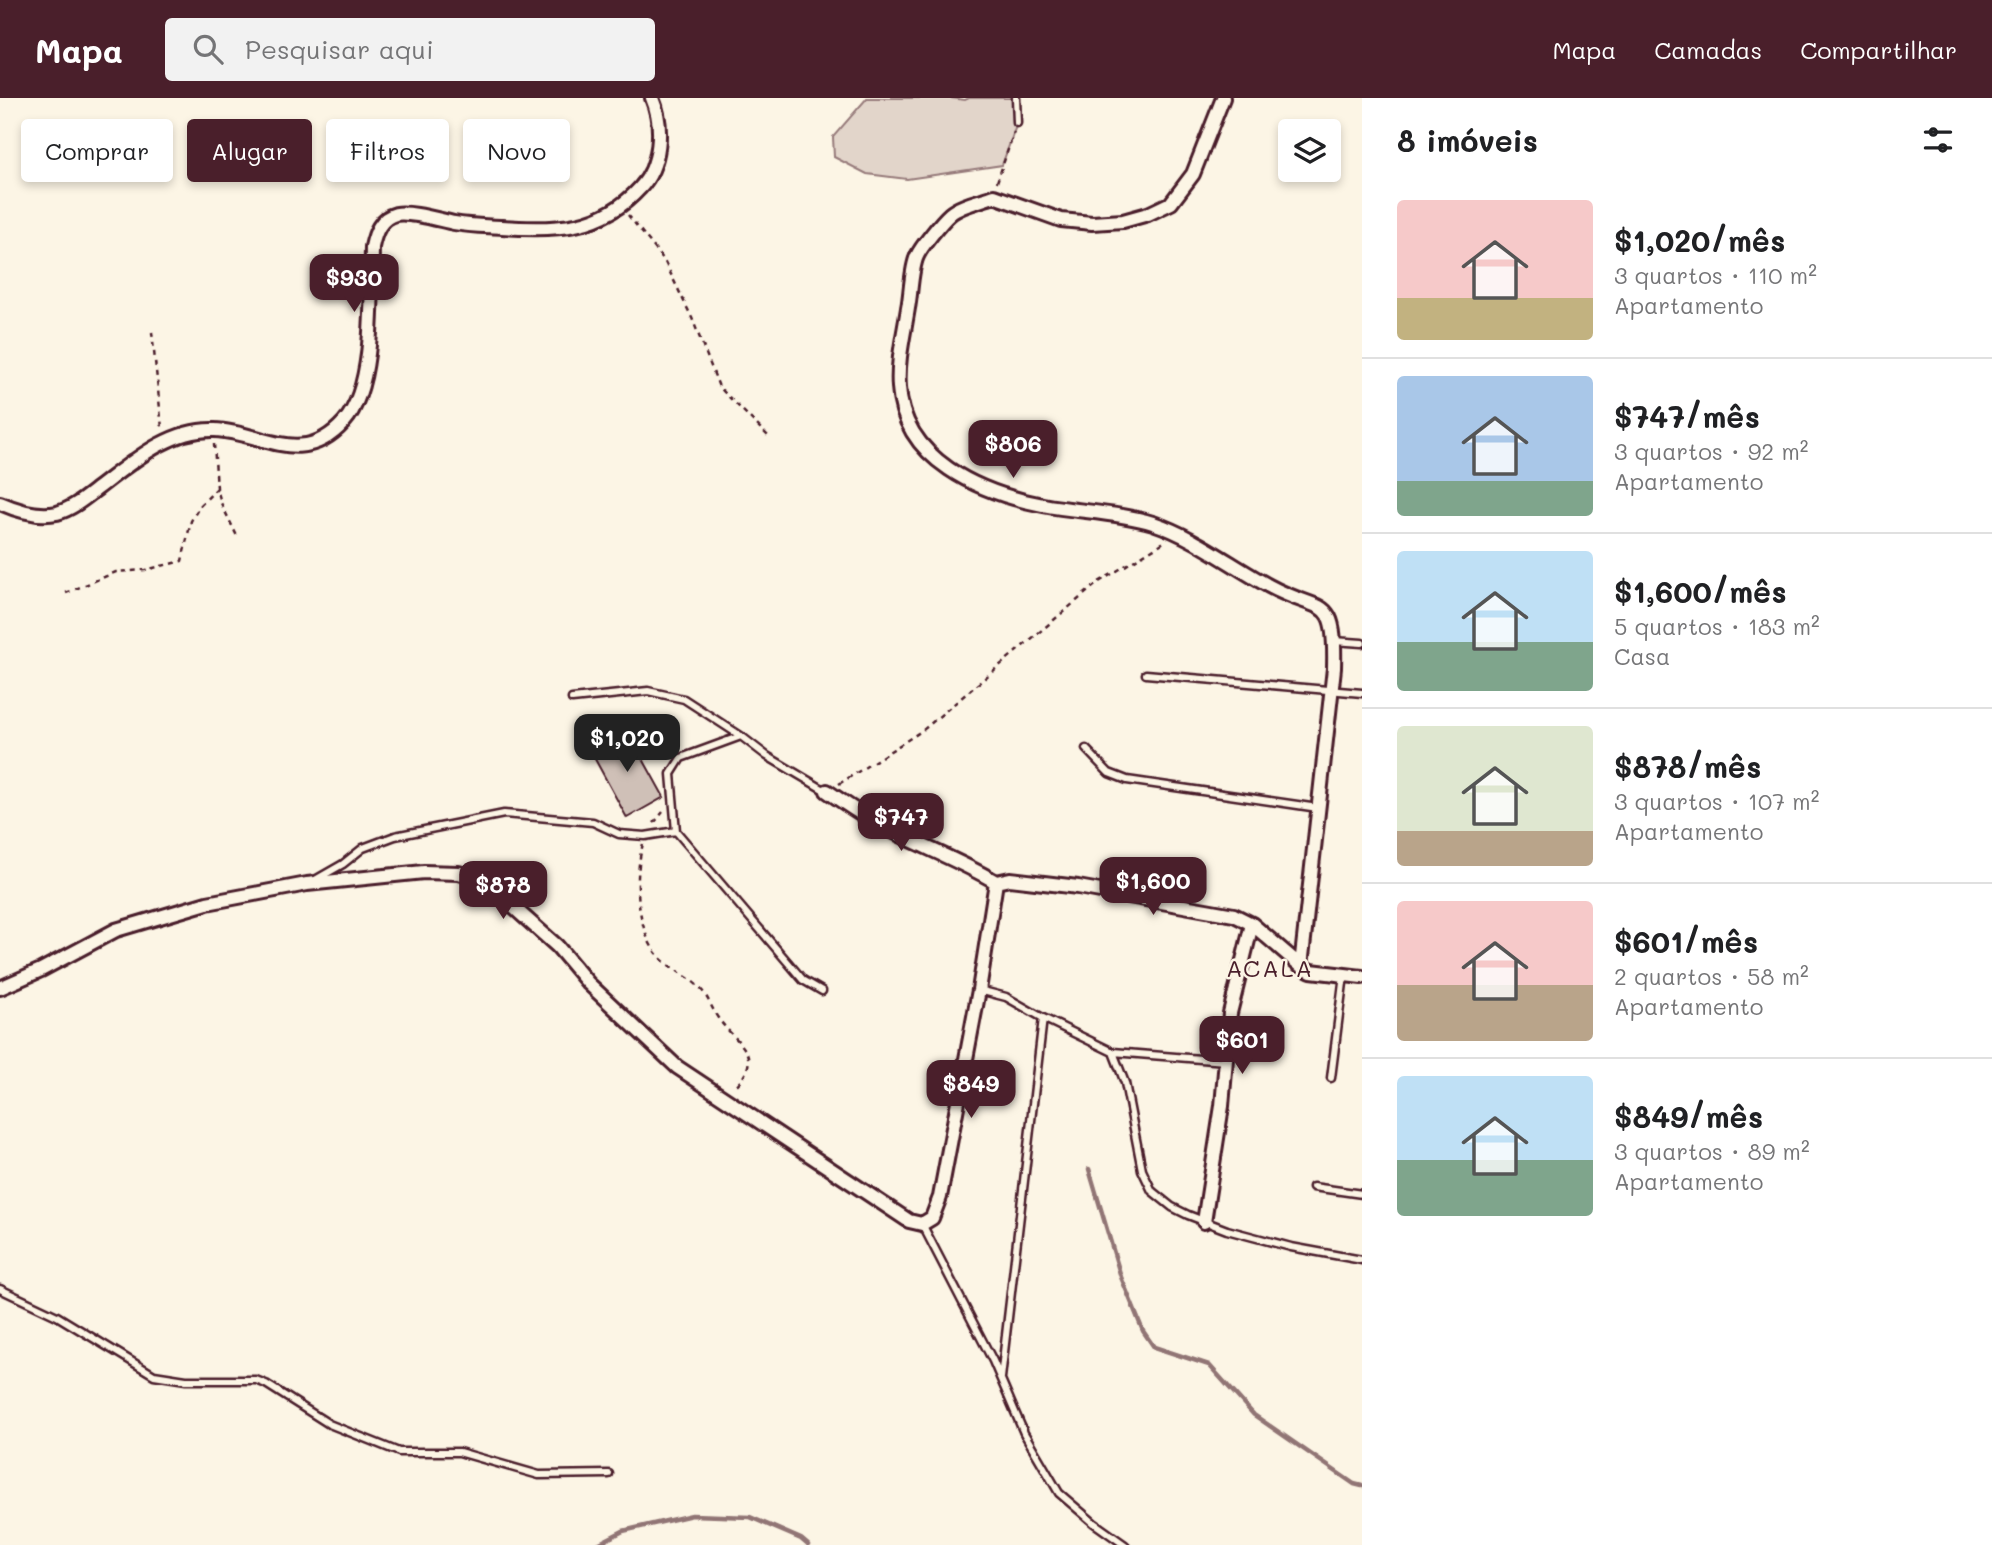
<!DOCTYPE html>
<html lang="pt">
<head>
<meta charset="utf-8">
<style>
	body { margin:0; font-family:Mali,sans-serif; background:#f2f2f2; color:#202124; height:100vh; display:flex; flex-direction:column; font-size:26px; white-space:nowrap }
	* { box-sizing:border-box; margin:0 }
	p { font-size:23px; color:#757577 }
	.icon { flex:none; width:38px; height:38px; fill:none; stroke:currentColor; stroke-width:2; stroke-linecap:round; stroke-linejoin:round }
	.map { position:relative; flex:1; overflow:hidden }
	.side { display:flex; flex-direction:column; background:#fff; width:630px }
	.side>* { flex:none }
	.top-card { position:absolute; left:21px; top:21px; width:665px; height:63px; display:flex; gap:14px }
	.fabs { position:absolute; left:1278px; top:21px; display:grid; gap:14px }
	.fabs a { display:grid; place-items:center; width:63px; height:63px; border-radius:7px; background:#fff; box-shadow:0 4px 10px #0003; font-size:35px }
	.price { position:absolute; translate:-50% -60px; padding:0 16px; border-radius:14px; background:#4a1f2b; color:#fff; font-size:23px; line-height:46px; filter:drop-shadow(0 2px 4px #0008) }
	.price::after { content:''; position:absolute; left:50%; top:42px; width:21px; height:16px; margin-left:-10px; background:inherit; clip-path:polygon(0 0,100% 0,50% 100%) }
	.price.selected { background:#222; color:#fff }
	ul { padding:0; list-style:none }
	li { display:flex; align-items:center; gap:21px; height:175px; padding:0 35px }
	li+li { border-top:2px solid #e0e0e0 }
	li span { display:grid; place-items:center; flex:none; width:196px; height:140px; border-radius:7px; color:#555 }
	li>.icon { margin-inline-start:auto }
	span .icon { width:84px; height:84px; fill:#fffc; stroke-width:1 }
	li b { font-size:30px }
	h2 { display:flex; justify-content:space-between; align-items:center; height:84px; padding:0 35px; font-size:30px }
	.chip { padding:0 24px; border-radius:7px; background:#fff; box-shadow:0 4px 10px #0003; font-size:24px; line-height:63px }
	.chip.selected { background:#4a1f2b; color:#fff }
	header { display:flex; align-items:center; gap:42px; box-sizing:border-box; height:98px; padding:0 35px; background:#4a1f2b; color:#fff }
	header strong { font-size:33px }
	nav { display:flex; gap:38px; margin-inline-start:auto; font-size:24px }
	.search { width:490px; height:63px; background:#f2f2f2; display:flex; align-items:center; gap:18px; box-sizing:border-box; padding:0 24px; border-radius:7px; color:#757577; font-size:26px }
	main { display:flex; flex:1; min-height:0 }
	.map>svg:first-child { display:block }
	.green { fill:#e2d5ca; stroke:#967a7a; stroke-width:2 }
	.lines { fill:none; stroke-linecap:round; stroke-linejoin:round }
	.stream { stroke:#917474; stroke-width:4.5 }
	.building { fill:#cfc0b7; stroke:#4a1f2b; stroke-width:2 }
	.service-casing { stroke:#4a1f2b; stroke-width:11 }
	.minor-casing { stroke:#4a1f2b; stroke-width:18 }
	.path { stroke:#4a1f2b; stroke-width:2.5; stroke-dasharray:5 5; stroke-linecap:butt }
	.service { stroke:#fcf5e5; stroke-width:6 }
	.minor { stroke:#fcf5e5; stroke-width:12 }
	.labels { text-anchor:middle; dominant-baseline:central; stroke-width:5; stroke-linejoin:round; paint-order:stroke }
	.quarter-label { font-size:24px; letter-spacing:2px; fill:#4a1f2b; stroke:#fcf5e5 }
</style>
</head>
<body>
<header>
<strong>Mapa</strong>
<div class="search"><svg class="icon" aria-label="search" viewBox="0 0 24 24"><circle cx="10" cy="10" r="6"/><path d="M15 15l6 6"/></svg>Pesquisar aqui</div>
<nav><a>Mapa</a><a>Camadas</a><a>Compartilhar</a></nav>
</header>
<main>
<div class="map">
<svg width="1362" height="1447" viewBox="0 0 1362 1447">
	<rect width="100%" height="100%" fill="#fcf5e5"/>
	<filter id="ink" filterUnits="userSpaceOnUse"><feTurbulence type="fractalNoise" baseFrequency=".0143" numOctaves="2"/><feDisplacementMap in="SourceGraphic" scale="14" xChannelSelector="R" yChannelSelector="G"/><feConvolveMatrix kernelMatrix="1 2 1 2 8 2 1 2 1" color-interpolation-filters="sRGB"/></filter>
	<g filter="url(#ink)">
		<path class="green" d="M867 0H950L965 2 969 0H1016L1017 25 1002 67 907 81 867 76 834 59 833 39Z"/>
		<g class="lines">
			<path class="stream" d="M1089 1071 1121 1179 1143 1233 1154 1249 1209 1267 1254 1317 1354 1386 1362 1388
				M596 1447 623 1433 692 1417 750 1419 801 1441 808 1447"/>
		</g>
		<path class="building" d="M627 632 664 699 627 720 590 652Z"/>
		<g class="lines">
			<g class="service-casing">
				<path id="service" d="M1016 0 1017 25
					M1334 543 1362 545
					M1146 576 1362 595
					M572 601 648 593 684 601 741 638
					M1086 651 1109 675 1127 682 1318 710
					M676 733 803 882 822 893
					M315 782 343 766 363 750 395 738 504 716 593 724 619 736 645 738 676 733 671 676 681 660 741 638 767 658 826 693
					M979 892 1006 899 1043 920 1113 954 1125 985 1142 1072 1152 1093 1172 1109 1188 1117 1227 1132 1291 1149 1362 1162
					M1113 954 1226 963
					M1331 980 1344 877
					M1313 1089 1362 1096
					M922 1126 993 1263 1024 1335 1059 1395 1094 1425 1125 1447
					M0 1191 57 1218 154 1277 186 1282H256L266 1286 329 1326 399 1354H459L539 1377 609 1376
					M1001 1280 1043 920"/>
			</g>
			<g class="minor-casing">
				<path id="minor" d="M1223 0 1193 76 1171 105 1148 116 1123 123 1092 125 1061 122 994 98C981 103 960 107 950 116 942 123 921 149 917 158 911 171 911 196 908 210 904 236 897 263 899 289 903 362 980 395 1043 407 1079 414 1117 414 1153 425 1195 439 1230 467 1269 488 1322 517 1336 493 1334 570L1301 868 1311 873 1362 879
					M0 405C16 412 39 419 57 415 72 411 85 400 98 390 131 365 170 330 215 332 263 334 302 371 344 324 376 289 371 195 372 149 375 135 380 120 396 116 410 113 439 122 454 125 470 128 486 128 502 129 555 133 602 132 640 90 661 68 664 28 652 0
					M827 693C847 707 866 720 888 731 923 749 961 763 996 784L1010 781 1078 789 1234 817 1252 826 1301 868
					M0 890 41 872 116 832 207 805 307 786 424 774 459 775 484 783 557 848 588 885 677 969 909 1123 922 1126 932 1120 940 1099 979 892 996 784
					M1204 1124 1222 1008 1230 915 1252 826"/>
			</g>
			<path class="path" d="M997 84 1014 34
				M628 117 664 162 692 220 719 289 770 340
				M152 234 162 330
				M214 346 217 390 221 405 237 438
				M66 495 116 474 145 472 182 463 191 423 199 409 217 390
				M839 686 923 632 1099 484 1164 444
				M654 725 663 714
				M643 746C634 777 636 828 656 855 667 869 685 876 698 888 708 898 711 909 718 920 736 946 767 956 734 990"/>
			<use href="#service" class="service"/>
			<use href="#minor" class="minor"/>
		</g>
	</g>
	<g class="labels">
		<g class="quarter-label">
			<text x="1270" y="869">ACALA</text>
		</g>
	</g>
</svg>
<div class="fabs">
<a><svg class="icon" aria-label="layers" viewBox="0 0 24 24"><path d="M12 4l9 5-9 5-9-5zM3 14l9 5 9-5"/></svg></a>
</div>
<b class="price" style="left:354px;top:216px">$930</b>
<b class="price" style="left:1013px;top:382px">$806</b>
<b class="price selected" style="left:627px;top:676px">$1,020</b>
<b class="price" style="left:901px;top:755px">$747</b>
<b class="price" style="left:1153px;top:819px">$1,600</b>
<b class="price" style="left:503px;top:823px">$878</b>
<b class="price" style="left:1242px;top:978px">$601</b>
<b class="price" style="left:971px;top:1022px">$849</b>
<div class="top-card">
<a class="chip">Comprar</a>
<a class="chip selected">Alugar</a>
<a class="chip">Filtros</a>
<a class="chip">Novo</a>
</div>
</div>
<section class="side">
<h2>8 imóveis<svg class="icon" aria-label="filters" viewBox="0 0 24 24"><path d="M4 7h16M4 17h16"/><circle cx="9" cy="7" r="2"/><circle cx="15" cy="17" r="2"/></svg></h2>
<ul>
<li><span style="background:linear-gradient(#f6c9c9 70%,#c2b280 0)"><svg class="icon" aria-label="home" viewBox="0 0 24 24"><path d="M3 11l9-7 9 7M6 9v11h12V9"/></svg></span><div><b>$1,020/mês</b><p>3 quartos · 110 m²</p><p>Apartamento</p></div></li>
<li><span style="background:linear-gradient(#a9c7e8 75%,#7fa58c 0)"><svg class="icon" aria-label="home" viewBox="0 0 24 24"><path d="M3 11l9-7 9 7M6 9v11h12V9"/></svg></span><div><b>$747/mês</b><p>3 quartos · 92 m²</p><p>Apartamento</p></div></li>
<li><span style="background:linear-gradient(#bfe0f5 65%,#7fa58c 0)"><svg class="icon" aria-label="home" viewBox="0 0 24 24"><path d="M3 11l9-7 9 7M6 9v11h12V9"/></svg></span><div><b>$1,600/mês</b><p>5 quartos · 183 m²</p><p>Casa</p></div></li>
<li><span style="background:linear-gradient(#dfe7d0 75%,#b9a48a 0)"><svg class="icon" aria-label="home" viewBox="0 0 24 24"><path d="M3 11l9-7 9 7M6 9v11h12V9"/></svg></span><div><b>$878/mês</b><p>3 quartos · 107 m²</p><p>Apartamento</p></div></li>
<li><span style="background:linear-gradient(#f6c9c9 60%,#b9a48a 0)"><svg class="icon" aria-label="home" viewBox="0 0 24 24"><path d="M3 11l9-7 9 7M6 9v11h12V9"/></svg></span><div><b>$601/mês</b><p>2 quartos · 58 m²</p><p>Apartamento</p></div></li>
<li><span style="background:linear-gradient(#bfe0f5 60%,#7fa58c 0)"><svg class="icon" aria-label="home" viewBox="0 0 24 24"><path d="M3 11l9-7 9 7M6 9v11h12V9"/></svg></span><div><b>$849/mês</b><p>3 quartos · 89 m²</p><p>Apartamento</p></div></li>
</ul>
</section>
</main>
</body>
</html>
